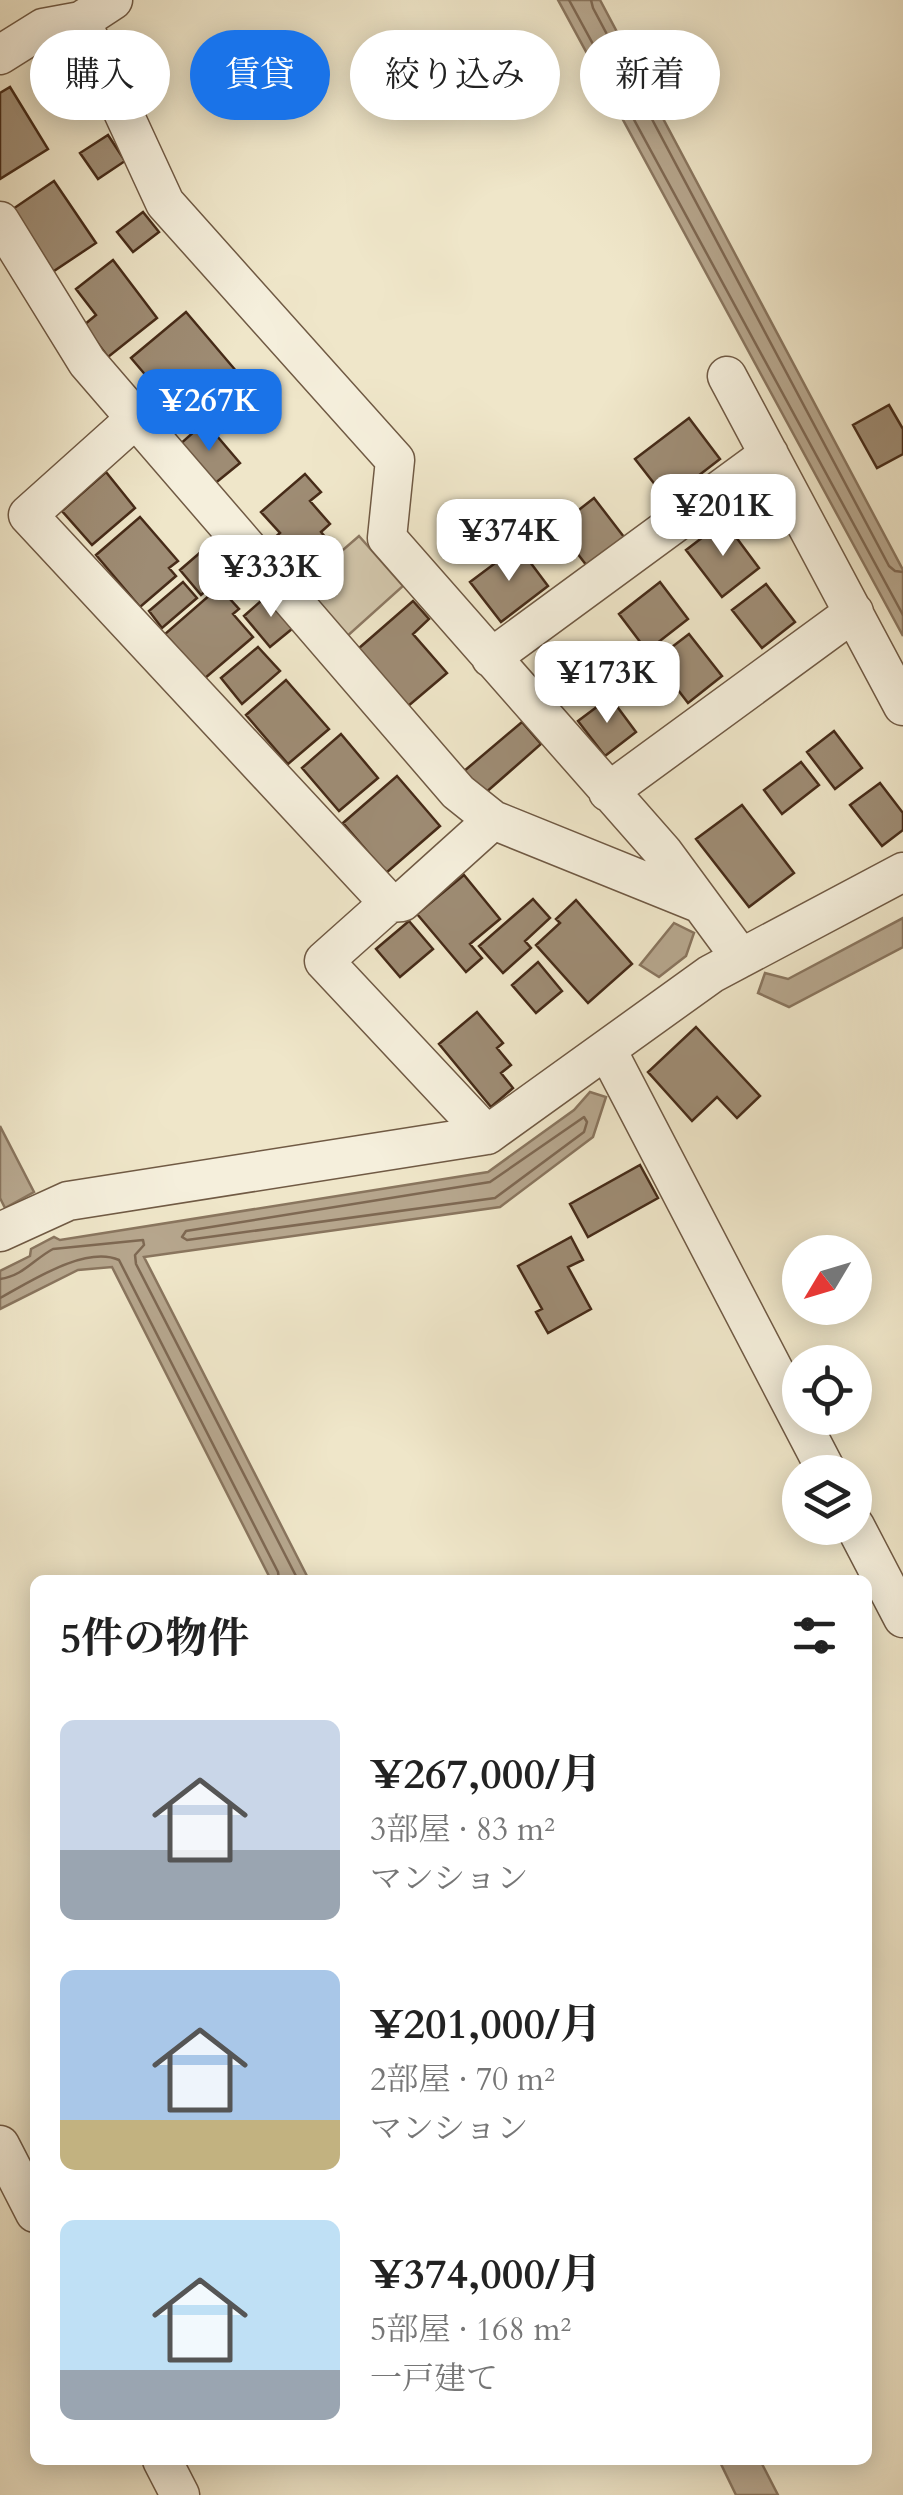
<!DOCTYPE html>
<html lang="ja">
<head>
<meta charset="utf-8">
<style>
	body { margin:0; font-family:Cardo,"Noto Serif JP",serif; background:#f6f6f6; color:#222; height:100vh; display:flex; flex-direction:column; font-size:38px; white-space:nowrap }
	* { box-sizing:border-box; margin:0 }
	p { font-size:32px; color:#767676 }
	.icon { flex:none; width:55px; height:55px; fill:none; stroke:currentColor; stroke-width:2; stroke-linecap:round; stroke-linejoin:round }
	.map { position:relative; flex:1; overflow:hidden }
	.side { position:absolute; left:30px; top:1575px; width:842px; height:890px; display:flex; flex-direction:column; background:#fff; border-radius:15px; box-shadow:0 5px 25px #0003 }
	.side>* { flex:none }
	.guide { position:absolute; left:30px; top:30px; width:845px; height:90px; display:flex; gap:20px }
	.needle { width:65px; rotate:232deg }
	.fabs { position:absolute; left:782px; top:1235px; display:grid; gap:20px }
	.fabs a { display:grid; place-items:center; width:90px; height:90px; border-radius:50%; background:#fff; box-shadow:0 5px 25px #0003; font-size:50px }
	.price { position:absolute; translate:-50% -85px; padding:0 22px; border-radius:20px; background:#fff; color:#222; font-size:32px; line-height:65px; filter:drop-shadow(0 2px 5px #0008) }
	.price::after { content:''; position:absolute; left:50%; top:60px; width:30px; height:22px; margin-left:-15px; background:inherit; clip-path:polygon(0 0,100% 0,50% 100%) }
	.price.selected { background:#1a73e8; color:#fff }
	ul { padding:0; list-style:none }
	li { display:flex; align-items:center; gap:30px; height:250px; padding:0 30px }
	li span { display:grid; place-items:center; flex:none; width:280px; height:200px; border-radius:15px; color:#555 }
	li>.icon { margin-inline-start:auto }
	span .icon { width:120px; height:120px; fill:#fffc; stroke-width:1 }
	li b { font-size:42px }
	h2 { display:flex; justify-content:space-between; align-items:center; height:120px; padding:0 30px; font-size:42px }
	.tag { padding:0 35px; border-radius:45px; background:#fff; box-shadow:0 5px 25px #0003; font-size:35px; line-height:90px }
	.tag.selected { background:#1a73e8; color:#fff }
	.map>svg:first-child { display:block }
	.green { fill:#d2c6ab; stroke:#8c7862; stroke-width:2.5 }
	.water { fill:#b6a68d; stroke:#89755e; stroke-width:2.5 }
	.lines { fill:none; stroke-linecap:round; stroke-linejoin:round }
	.shore { stroke:#7e6852; stroke-width:2.5 }
	.building { fill:#9e8c74; stroke:#462b18; stroke-width:2.5 }
	.minor-casing { stroke:#705a44; stroke-width:41 }
	.minor { stroke:#f5efdc; stroke-width:38 }
</style>
</head>
<body>
<div class="map">
<svg width="903" height="2495" viewBox="0 0 903 2495">
	<rect width="100%" height="100%" fill="#efe6c9"/>
	<filter id="stains"><feTurbulence type="fractalNoise" baseFrequency=".002" numOctaves="4"/><feColorMatrix values="0 0 0 0 .2 0 0 0 0 .09 0 0 0 0 .02 0 0 0 .5 -.17"/></filter>
	<radialGradient id="worn" r=".72"><stop offset=".6" stop-color="#630" stop-opacity="0"/><stop offset="1" stop-color="#630" stop-opacity=".3"/></radialGradient>
	<path class="green" d="M359 536 403 586 344 639 299 588Z"/>
	<path class="water" d="M558 0H600L903 570V636Z
		M903 918V947L789 1007 758 993 765 973 788 979Z
		M674 923 694 933 686 956 659 977 640 965Z
		M590 1092 606 1097 593 1137 500 1207 144 1257 309 1580H271L112 1267 78 1270 0 1309V1271L30 1256 31 1249 54 1237 60 1240 488 1172 574 1110Z
		M0 1126 34 1192 5 1208 0 1198Z
		M719 2460H760L778 2495H736Z"/>
	<g class="lines">
		<path class="shore" d="M569 0 903 615
			M591 0 593 8 889 566 895 571 903 572
			M584 1117 587 1122 584 1132 495 1198 187 1240 182 1237 186 1231 490 1182Z
			M0 1279C23 1276 34 1259 53 1249L143 1240 144 1245 135 1255 136 1264 298 1580
			M0 1298C30 1282 85 1245 119 1260L278 1572 279 1580"/>
	</g>
	<path class="building" d="M10 87 48 149 0 179V93Z
		M108 135 125 161 98 179 80 153Z
		M54 181 96 243 48 275 7 213Z
		M143 212 159 232 133 252 117 232Z
		M113 260 157 318 108 357 84 325 96 315 76 289Z
		M186 312 237 372 183 419 131 358Z
		M889 405 903 429V454L877 468 853 425Z
		M689 418 720 459 667 500 635 459Z
		M205 422 240 463 213 485 179 445Z
		M106 472 135 508 92 545 62 511Z
		M305 474 321 492 310 501 330 524 321 532 331 544 292 578 265 546 280 533 261 512Z
		M594 498 624 537 587 566 557 527Z
		M140 517 178 561 169 568 176 576 140 607 96 555Z
		M724 521 759 568 722 597 686 550Z
		M224 532 246 557 201 595 180 570Z
		M518 546 548 586 501 622 470 582Z
		M183 582 197 598 162 628 149 611Z
		M660 582 688 619 647 651 619 614Z
		M766 584 795 622 762 648 732 610Z
		M219 587 239 609 233 614 253 637 204 679 165 634Z
		M271 592 298 624 270 647 244 616Z
		M413 601 429 619 413 634 447 673 407 707 358 649Z
		M689 634 722 676 688 703 655 660Z
		M258 647 280 671 242 704 221 678Z
		M286 680 329 729 288 764 246 715Z
		M610 697 636 732 605 756 578 721Z
		M522 722 541 744 483 795 463 772Z
		M834 731 862 768 835 789 807 752Z
		M341 734 378 778 339 811 302 768Z
		M801 762 819 785 782 814 764 790Z
		M397 776 440 826 386 873 343 823Z
		M880 783 903 813V830L882 846 850 805Z
		M742 805 794 873 749 907 696 839Z
		M464 875 500 919 470 944 482 958 466 972 417 914Z
		M533 899 550 918 525 941 531 948 503 973 479 946Z
		M576 900 632 964 588 1003 536 945 560 923 556 919Z
		M409 921 433 949 400 977 376 949Z
		M538 962 562 991 536 1013 512 985Z
		M477 1012 503 1043 497 1048 511 1065 501 1073 513 1088 491 1107 439 1044Z
		M696 1027 760 1096 737 1118 717 1097 692 1121 648 1072Z
		M640 1165 658 1198 588 1237 570 1204Z
		M571 1237 583 1260 568 1267 591 1309 548 1333 536 1312 542 1309 518 1266Z"/>
	<g class="lines">
		<g class="minor-casing">
			<path id="minor" d="M81 21 165 203 395 460 387 538 663 852 741 958
				M0 55 43 28 81 21 113 0
				M0 221 87 362 458 792 493 820 701 904
				M727 376 903 706
				M134 420 28 515 389 903 324 961 487 1135
				M491 658 769 454
				M608 792 854 612
				M389 903 402 902 493 820
				M607 1050 827 1472
				M0 1232 68 1201 487 1135 711 974 903 872
				M855 1526 903 1618
				M0 2145 35 2213
				M162 2460 180 2495"/>
		</g>
		<use href="#minor" class="minor"/>
	</g>
	<rect width="100%" height="100%" filter="url(#stains)"/>
	<rect width="100%" height="100%" fill="url(#worn)"/>
</svg>
<div class="fabs">
<a><svg class="needle" viewBox="-14 -14 28 28"><path d="M0-13l5 13h-10z" fill="#e53935"/><path d="M0 13l5-13h-10z" fill="#767676"/></svg></a>
<a><svg class="icon" aria-label="locate" viewBox="0 0 24 24"><circle cx="12" cy="12" r="6"/><path d="M12 2v4M12 18v4M2 12h4M18 12h4"/></svg></a>
<a><svg class="icon" aria-label="layers" viewBox="0 0 24 24"><path d="M12 4l9 5-9 5-9-5zM3 14l9 5 9-5"/></svg></a>
</div>
<b class="price selected" style="left:209px;top:454px">¥267K</b>
<b class="price" style="left:723px;top:559px">¥201K</b>
<b class="price" style="left:509px;top:584px">¥374K</b>
<b class="price" style="left:271px;top:620px">¥333K</b>
<b class="price" style="left:607px;top:726px">¥173K</b>
<div class="guide">
<a class="tag">購入</a>
<a class="tag selected">賃貸</a>
<a class="tag">絞り込み</a>
<a class="tag">新着</a>
</div>
<section class="side">
<h2>5件の物件<svg class="icon" aria-label="filters" viewBox="0 0 24 24"><path d="M4 7h16M4 17h16"/><circle cx="9" cy="7" r="2"/><circle cx="15" cy="17" r="2"/></svg></h2>
<ul>
<li><span style="background:linear-gradient(#c9d6e8 65%,#9aa5b1 0)"><svg class="icon" aria-label="home" viewBox="0 0 24 24"><path d="M3 11l9-7 9 7M6 9v11h12V9"/></svg></span><div><b>¥267,000/月</b><p>3部屋 · 83 m²</p><p>マンション</p></div></li>
<li><span style="background:linear-gradient(#a9c7e8 75%,#c2b280 0)"><svg class="icon" aria-label="home" viewBox="0 0 24 24"><path d="M3 11l9-7 9 7M6 9v11h12V9"/></svg></span><div><b>¥201,000/月</b><p>2部屋 · 70 m²</p><p>マンション</p></div></li>
<li><span style="background:linear-gradient(#bfe0f5 75%,#9aa5b1 0)"><svg class="icon" aria-label="home" viewBox="0 0 24 24"><path d="M3 11l9-7 9 7M6 9v11h12V9"/></svg></span><div><b>¥374,000/月</b><p>5部屋 · 168 m²</p><p>一戸建て</p></div></li>
</ul>
</section>
</div>
</body>
</html>
